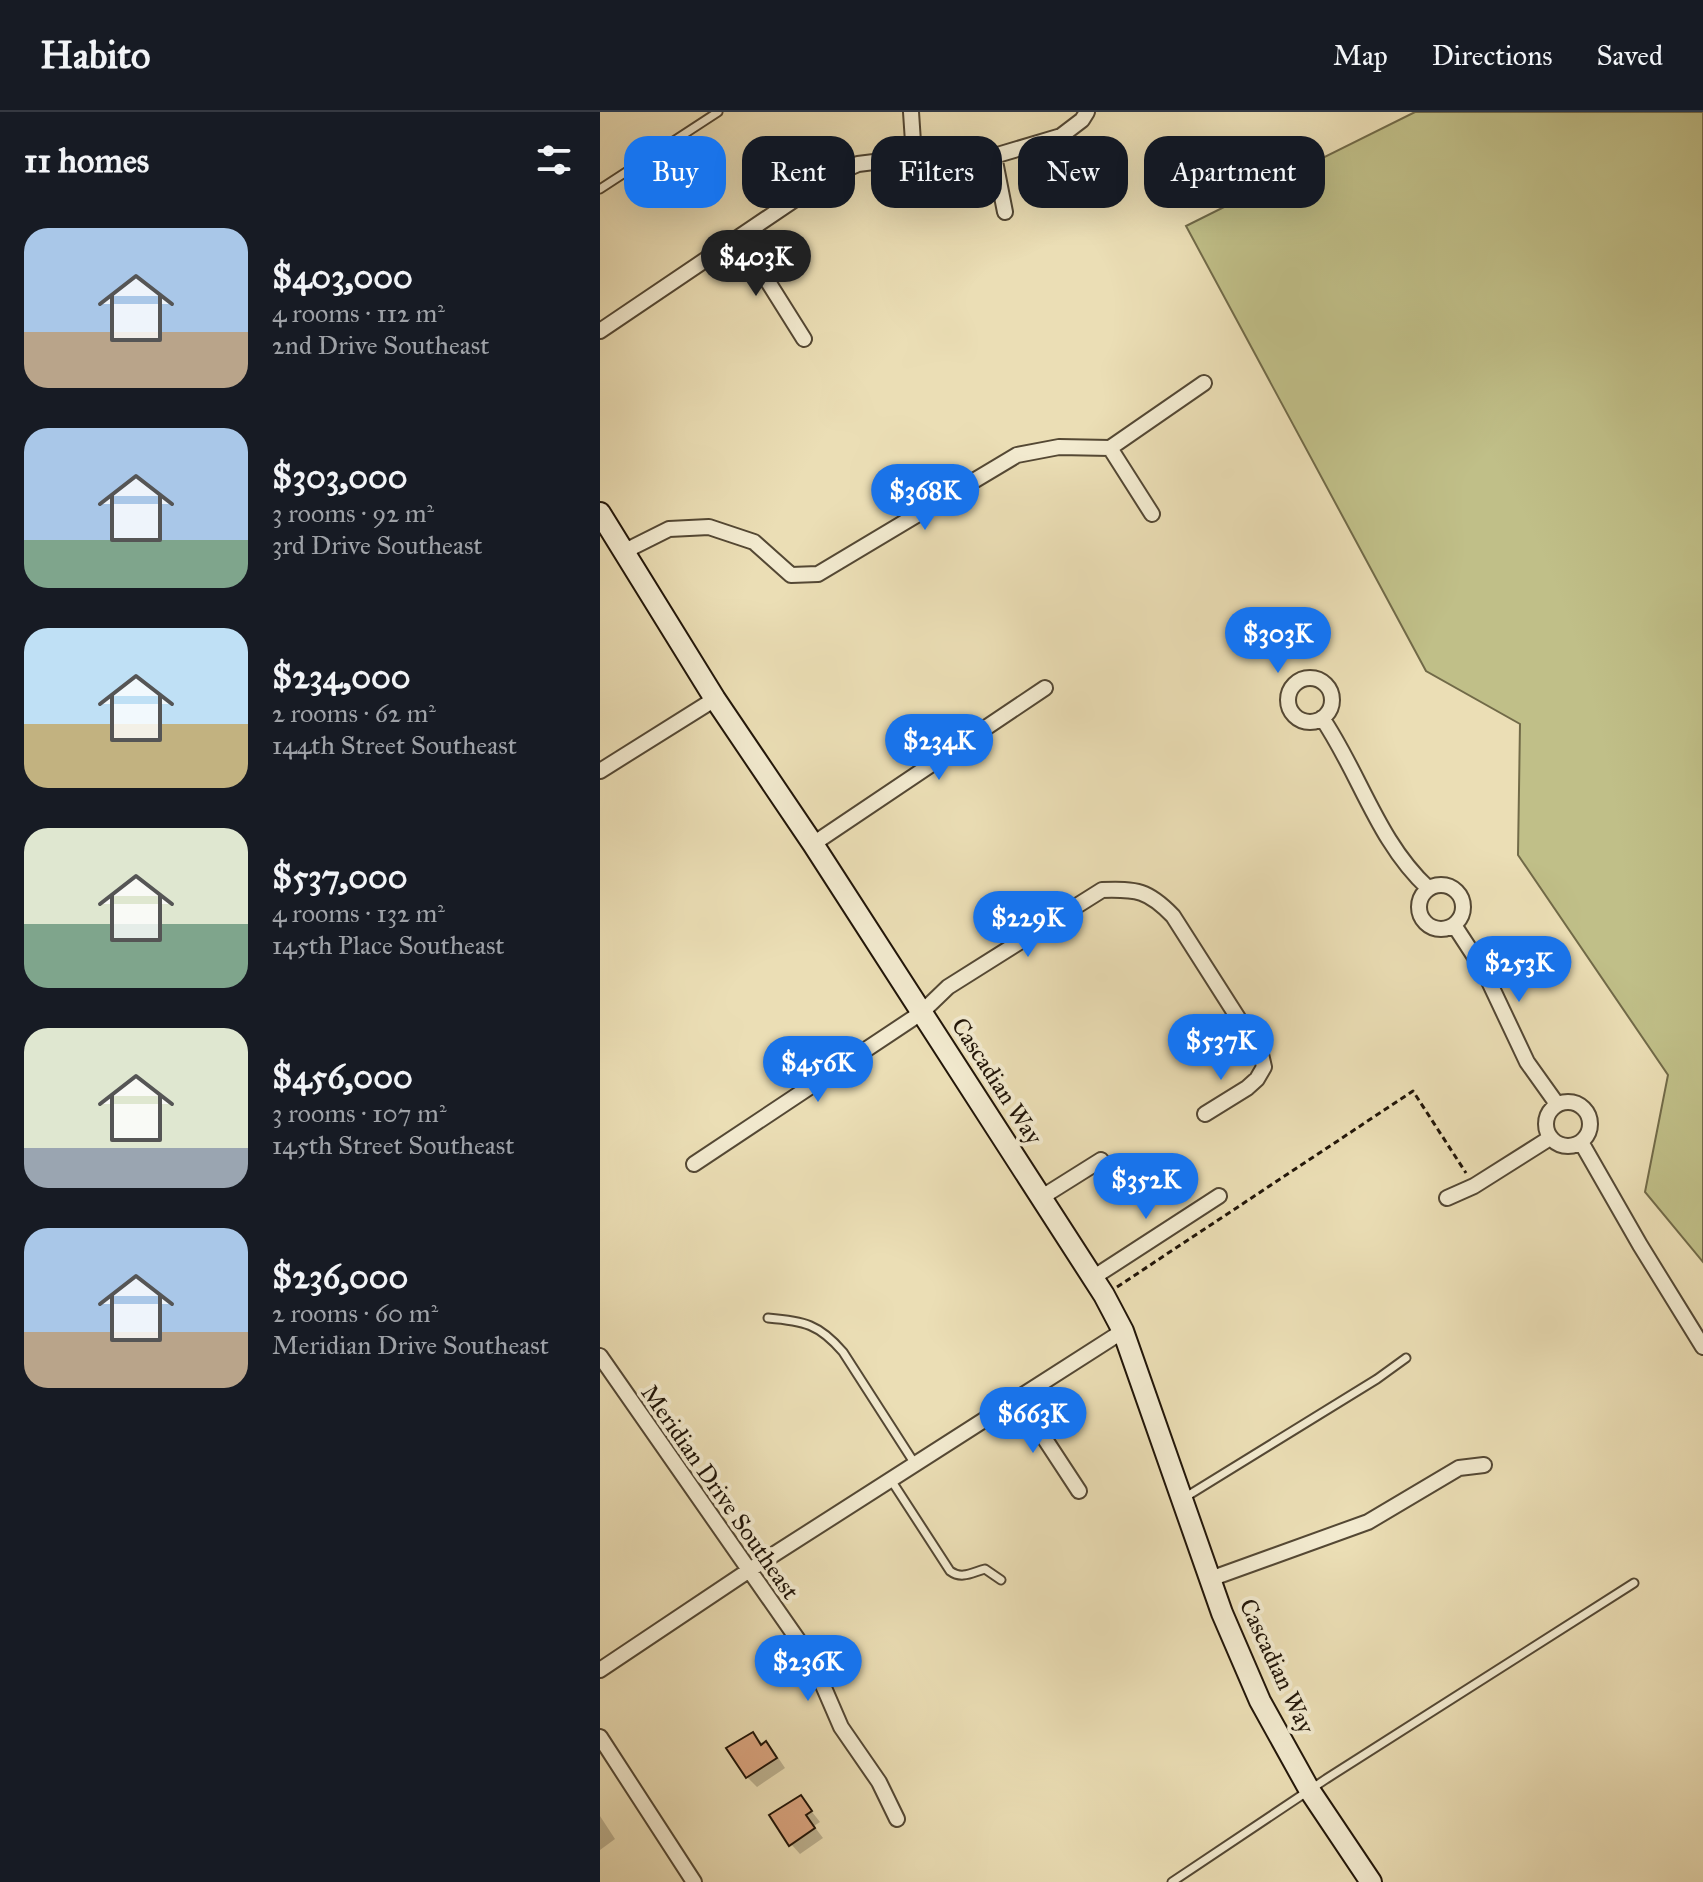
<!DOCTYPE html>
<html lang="en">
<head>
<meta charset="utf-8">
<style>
	body { margin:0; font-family:"IM FELL Great Primer",serif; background:#242831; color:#f1f3f6; height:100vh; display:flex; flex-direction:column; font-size:30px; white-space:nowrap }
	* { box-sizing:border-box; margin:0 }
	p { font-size:26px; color:#9ea1a6 }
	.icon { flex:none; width:44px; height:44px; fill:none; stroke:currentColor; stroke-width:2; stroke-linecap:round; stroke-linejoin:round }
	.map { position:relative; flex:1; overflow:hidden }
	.sheet { display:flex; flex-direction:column; background:#171b24; width:600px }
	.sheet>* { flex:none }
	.banner { position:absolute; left:24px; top:24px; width:760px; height:72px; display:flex; gap:16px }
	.price { position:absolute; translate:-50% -68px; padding:0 18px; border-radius:28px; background:#1a73e8; color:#fff; font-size:26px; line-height:52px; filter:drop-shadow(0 2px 4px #0008) }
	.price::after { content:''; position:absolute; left:50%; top:48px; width:24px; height:18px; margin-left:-12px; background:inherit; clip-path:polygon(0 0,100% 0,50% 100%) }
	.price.current { background:#222; color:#fff }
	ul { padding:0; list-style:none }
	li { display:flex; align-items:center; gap:24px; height:200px; padding:0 24px }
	li span { display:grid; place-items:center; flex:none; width:224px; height:160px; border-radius:24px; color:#555 }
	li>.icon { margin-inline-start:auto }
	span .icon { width:96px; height:96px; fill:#fffc; stroke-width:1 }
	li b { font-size:34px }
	h2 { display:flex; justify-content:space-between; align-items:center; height:96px; padding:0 24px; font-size:34px }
	.tag { padding:0 28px; border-radius:24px; background:#171b24; box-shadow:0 8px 32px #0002; font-size:28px; line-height:72px }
	.tag.current { background:#1a73e8; color:#fff }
	header { display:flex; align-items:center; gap:48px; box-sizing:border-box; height:112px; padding:0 40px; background:#171b24; border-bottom:2px solid #363941 }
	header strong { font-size:38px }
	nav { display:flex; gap:44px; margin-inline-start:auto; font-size:28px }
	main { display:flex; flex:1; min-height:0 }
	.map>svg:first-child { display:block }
	.green { fill:#c0bf88; stroke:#716a48; stroke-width:2 }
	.shadow { fill:#0003 }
	.building { fill:#daa580; stroke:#221609; stroke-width:2 }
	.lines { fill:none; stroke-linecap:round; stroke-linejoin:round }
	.lane-casing { stroke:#544834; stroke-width:11 }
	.street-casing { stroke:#544834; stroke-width:18 }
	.secondary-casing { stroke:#221609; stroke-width:24 }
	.path { stroke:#221609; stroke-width:3; stroke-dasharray:6 4; stroke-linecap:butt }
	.lane { stroke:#f2eacf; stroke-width:7 }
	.street { stroke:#f2eacf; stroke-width:14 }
	.secondary { stroke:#f2eacf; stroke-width:20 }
	.labels { text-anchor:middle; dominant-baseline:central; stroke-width:8; stroke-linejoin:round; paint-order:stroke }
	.street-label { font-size:24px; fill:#221609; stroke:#f2eacf }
</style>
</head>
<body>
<header>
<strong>Habito</strong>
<nav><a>Map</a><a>Directions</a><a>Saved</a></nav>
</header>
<main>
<section class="sheet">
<h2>11 homes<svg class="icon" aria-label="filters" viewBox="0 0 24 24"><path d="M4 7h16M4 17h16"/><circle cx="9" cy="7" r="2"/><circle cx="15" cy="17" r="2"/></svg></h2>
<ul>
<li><span style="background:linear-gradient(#a9c7e8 65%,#b9a48a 0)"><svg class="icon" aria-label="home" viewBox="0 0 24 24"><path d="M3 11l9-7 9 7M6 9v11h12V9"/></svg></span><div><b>$403,000</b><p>4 rooms · 112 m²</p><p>2nd Drive Southeast</p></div></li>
<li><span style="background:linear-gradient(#a9c7e8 70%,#7fa58c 0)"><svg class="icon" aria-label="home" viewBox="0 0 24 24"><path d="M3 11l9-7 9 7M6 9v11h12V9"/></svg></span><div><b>$303,000</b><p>3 rooms · 92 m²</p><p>3rd Drive Southeast</p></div></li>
<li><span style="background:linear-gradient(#bfe0f5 60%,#c2b280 0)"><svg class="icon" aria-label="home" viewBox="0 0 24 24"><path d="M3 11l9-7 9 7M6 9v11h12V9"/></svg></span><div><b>$234,000</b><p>2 rooms · 62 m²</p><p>144th Street Southeast</p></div></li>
<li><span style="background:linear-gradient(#dfe7d0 60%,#7fa58c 0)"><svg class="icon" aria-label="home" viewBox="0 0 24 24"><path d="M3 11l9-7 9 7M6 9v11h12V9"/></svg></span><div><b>$537,000</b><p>4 rooms · 132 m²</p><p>145th Place Southeast</p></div></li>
<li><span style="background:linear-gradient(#dfe7d0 75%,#9aa5b1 0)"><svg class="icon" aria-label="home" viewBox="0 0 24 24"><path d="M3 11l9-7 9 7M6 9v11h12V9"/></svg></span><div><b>$456,000</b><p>3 rooms · 107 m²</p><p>145th Street Southeast</p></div></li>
<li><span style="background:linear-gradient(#a9c7e8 65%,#b9a48a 0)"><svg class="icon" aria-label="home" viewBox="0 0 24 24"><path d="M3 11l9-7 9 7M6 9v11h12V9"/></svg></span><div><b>$236,000</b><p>2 rooms · 60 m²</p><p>Meridian Drive Southeast</p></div></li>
</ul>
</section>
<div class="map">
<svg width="1103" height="1770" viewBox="0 0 1103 1770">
	<rect width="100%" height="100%" fill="#ebdeb5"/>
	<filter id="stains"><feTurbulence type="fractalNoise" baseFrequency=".0025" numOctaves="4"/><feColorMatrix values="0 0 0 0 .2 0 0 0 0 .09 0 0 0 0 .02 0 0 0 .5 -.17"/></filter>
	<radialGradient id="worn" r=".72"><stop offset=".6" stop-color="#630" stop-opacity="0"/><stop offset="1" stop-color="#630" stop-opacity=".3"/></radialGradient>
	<path class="green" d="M815 0H1103V1150L1045 1080 1068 963 918 743 920 612 826 559 586 114Z"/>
	<path class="shadow" d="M152 1623 175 1641 185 1656 157 1675 147 1665Z
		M201 1686 220 1710 214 1714 223 1726 200 1742 191 1732Z
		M0 1704 15 1727 0 1738Z"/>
	<path class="building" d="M153 1620 161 1633 166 1629 177 1646 146 1666 126 1636Z
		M201 1683 212 1699 206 1703 215 1716 189 1734 169 1703Z"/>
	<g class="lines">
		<g class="lane-casing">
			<path id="lane" d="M0 77 118 0
				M168 1206C204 1209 219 1212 243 1240L315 1352
				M291 1368 350 1459C362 1468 373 1460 385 1457L401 1468
				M584 1386 777 1267 806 1246
				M572 1770 726 1667 1034 1471"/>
		</g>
		<g class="street-casing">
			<path id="street" d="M311 0 314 45
				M394 44 405 100
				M140 125 204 227
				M0 219 228 65 258 52 314 45 394 44 461 24 482 8 487 0
				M510 336 552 402
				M25 439 69 417 109 415 154 430 191 463 218 462 417 343 459 335 510 336 604 271
				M688 588a22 22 0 1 1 44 0a22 22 0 1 1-44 0Z
				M722 606C760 662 778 730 828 776
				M0 659 115 587
				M213 732 445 576
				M819 795a22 22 0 1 1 44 0a22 22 0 1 1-44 0Z
				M854 813 884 859 927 950 957 992
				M946 1012a22 22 0 1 1 44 0a22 22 0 1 1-44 0Z
				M981 1030 1040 1133 1103 1235
				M94 1052 321 901 348 875 502 778C537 777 548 778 573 804L661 942 664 955 657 967 647 976 605 1002
				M442 1085 501 1048
				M847 1086 874 1074 950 1026
				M494 1165 619 1084
				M0 1244 212 1548 241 1615 279 1670 297 1707
				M418 1286 479 1379
				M610 1467 768 1410 859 1356 884 1353
				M0 1558 148 1459 523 1219
				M0 1625 94 1770"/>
		</g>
		<g class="secondary-casing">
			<path id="secondary" d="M0 401 115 587 213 732 504 1183 523 1219 622 1501 660 1589 710 1679 771 1770"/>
		</g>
		<path class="path" d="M517 1175 813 979 866 1061"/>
		<use href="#lane" class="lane"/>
		<use href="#street" class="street"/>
		<use href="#secondary" class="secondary"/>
	</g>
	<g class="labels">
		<g class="street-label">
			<text transform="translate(397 969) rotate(57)">Cascadian Way</text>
			<text transform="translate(120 1380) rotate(55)">Meridian Drive Southeast</text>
			<text transform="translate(677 1554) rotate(65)">Cascadian Way</text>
		</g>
	</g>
	<rect width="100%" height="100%" filter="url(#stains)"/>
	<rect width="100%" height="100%" fill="url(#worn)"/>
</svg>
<b class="price current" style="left:156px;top:186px">$403K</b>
<b class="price" style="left:325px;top:420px">$368K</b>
<b class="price" style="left:678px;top:563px">$303K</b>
<b class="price" style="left:339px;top:670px">$234K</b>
<b class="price" style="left:428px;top:847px">$229K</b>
<b class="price" style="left:919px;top:892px">$253K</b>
<b class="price" style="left:621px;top:970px">$537K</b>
<b class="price" style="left:218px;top:992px">$456K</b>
<b class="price" style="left:546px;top:1109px">$352K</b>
<b class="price" style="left:433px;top:1343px">$663K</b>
<b class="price" style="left:208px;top:1591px">$236K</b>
<div class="banner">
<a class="tag current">Buy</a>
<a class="tag">Rent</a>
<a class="tag">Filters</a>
<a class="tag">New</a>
<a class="tag">Apartment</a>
</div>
</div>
</main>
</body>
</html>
